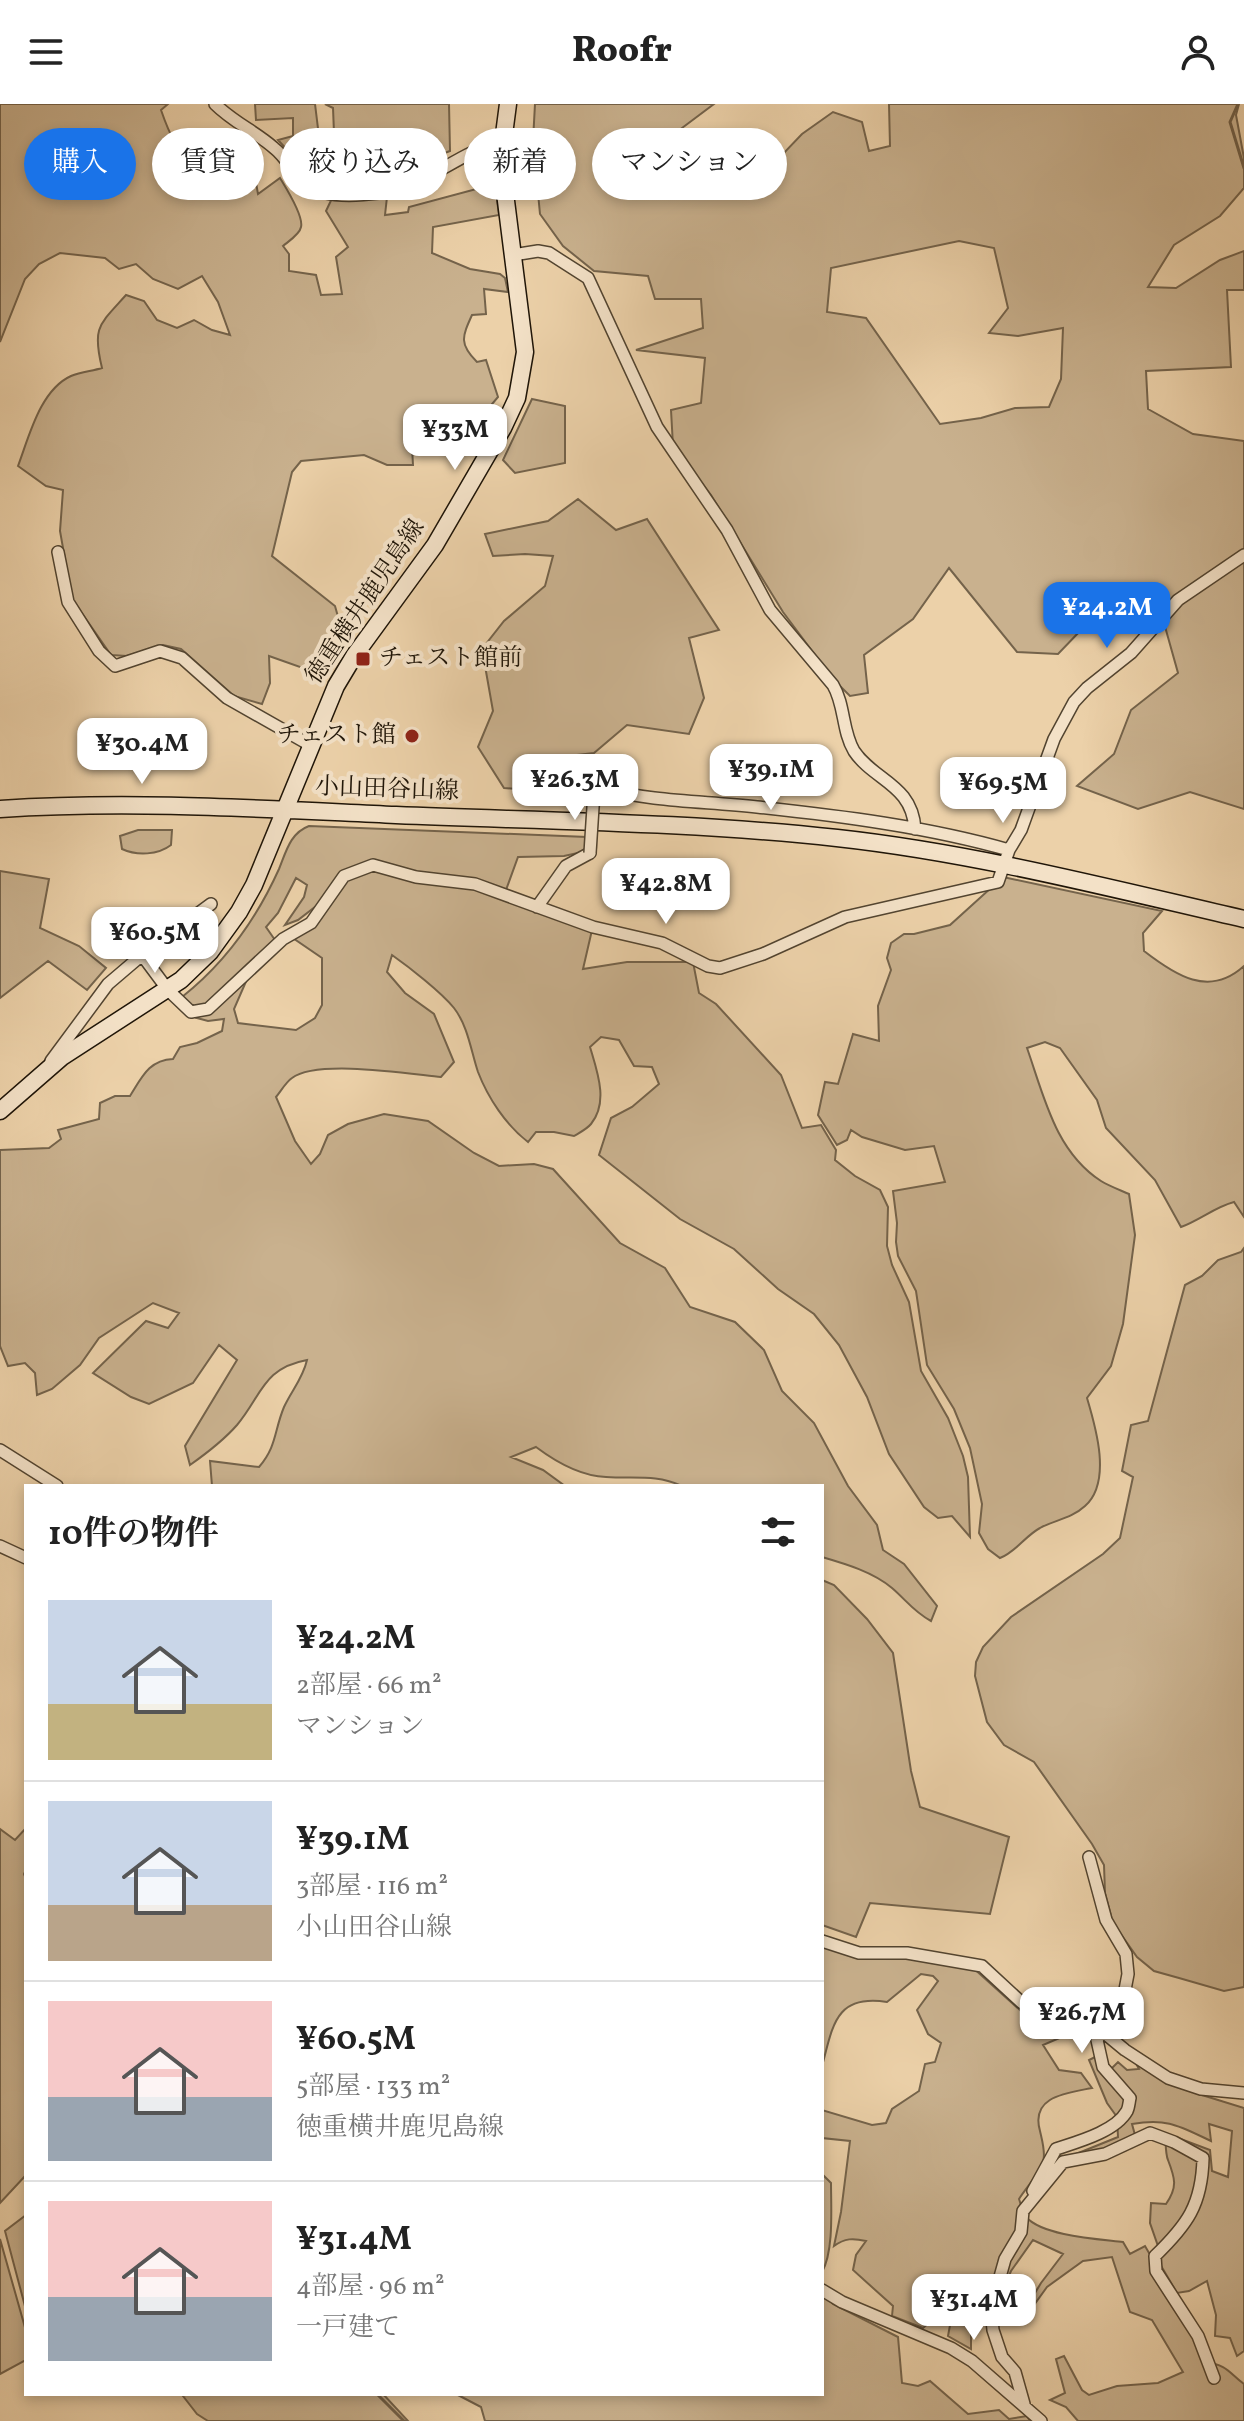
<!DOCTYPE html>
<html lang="ja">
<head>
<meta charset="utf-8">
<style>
	body { margin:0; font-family:Vollkorn,"Noto Serif JP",serif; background:#f6f6f6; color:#222; height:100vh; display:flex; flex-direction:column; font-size:30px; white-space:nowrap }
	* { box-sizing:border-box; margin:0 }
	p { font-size:26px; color:#767676 }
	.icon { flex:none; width:44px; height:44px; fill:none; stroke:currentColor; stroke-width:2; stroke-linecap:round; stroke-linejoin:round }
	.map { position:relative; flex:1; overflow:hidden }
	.details { position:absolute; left:24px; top:1380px; width:800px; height:912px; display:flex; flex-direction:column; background:#fff; border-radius:0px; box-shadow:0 4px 12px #0003 }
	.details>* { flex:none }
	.hud { position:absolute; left:24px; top:24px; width:800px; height:72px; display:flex; gap:16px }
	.price { position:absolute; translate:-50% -68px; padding:0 18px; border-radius:16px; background:#fff; color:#222; font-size:26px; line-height:52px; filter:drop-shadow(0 2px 4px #0008) }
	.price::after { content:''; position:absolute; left:50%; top:48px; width:24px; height:18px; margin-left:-12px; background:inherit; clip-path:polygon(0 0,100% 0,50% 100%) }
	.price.current { background:#1a73e8; color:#fff }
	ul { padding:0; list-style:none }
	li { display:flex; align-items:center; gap:24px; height:200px; padding:0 24px }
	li+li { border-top:2px solid #e0e0e0 }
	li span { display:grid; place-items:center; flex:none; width:224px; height:160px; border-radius:0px; color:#555 }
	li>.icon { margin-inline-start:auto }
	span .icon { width:96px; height:96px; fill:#fffc; stroke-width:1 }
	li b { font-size:34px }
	h2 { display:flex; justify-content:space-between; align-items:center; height:96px; padding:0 24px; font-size:34px }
	.pill { padding:0 28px; border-radius:36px; background:#fff; box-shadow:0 4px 12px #0003; font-size:28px; line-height:72px }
	.pill.current { background:#1a73e8; color:#fff }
	header { display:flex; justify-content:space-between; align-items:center; height:104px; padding:0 24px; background:#fff; font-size:36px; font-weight:800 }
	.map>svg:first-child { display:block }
	.green { fill:#c9b18e; stroke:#74634b; stroke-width:2; fill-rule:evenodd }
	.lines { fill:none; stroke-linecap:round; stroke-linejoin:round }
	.stream { stroke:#705f48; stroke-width:3 }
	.street-casing { stroke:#524430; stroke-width:14 }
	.secondary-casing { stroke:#1f1508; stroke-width:19 }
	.street { stroke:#f3e1c7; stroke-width:11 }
	.secondary { stroke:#f3e1c7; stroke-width:16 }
	.street-bridge-casing { stroke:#524430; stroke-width:14; stroke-linecap:butt }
	.street-bridge { stroke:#f3e1c7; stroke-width:11 }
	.poi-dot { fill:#8f2418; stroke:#f3e1c7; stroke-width:3 }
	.labels { text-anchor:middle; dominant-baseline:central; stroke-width:8; stroke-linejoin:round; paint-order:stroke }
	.street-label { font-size:24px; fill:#1f1508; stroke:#f3e1c7 }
	.poi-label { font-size:24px; fill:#1f1508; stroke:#f3e1c7; text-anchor:start }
</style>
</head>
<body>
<header><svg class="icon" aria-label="menu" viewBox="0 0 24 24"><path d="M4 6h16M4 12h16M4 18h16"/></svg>Roofr<svg class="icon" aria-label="person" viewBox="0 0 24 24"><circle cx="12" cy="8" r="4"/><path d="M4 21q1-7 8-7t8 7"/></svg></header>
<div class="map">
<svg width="1244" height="2317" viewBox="0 0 1244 2317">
	<rect width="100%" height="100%" fill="#ecd1a9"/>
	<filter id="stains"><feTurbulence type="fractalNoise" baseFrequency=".0025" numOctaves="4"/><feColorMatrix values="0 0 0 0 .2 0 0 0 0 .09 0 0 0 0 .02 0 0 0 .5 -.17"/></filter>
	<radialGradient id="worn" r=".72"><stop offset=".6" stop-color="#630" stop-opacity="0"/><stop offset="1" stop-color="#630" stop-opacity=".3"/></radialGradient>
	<path class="green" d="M0 0H168L161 6C170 32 176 45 197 63L233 35C254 45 254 69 258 90L280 74C286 84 304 112 301 123 300 130 289 137 283 142L289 150V167L316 171 321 191 342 190 336 153 348 143 326 107 336 86 362 84 399 76 387 93 385 111 408 108 409 103 495 80 499 111 433 123 432 149 470 165 500 170 505 174 508 188 484 185 486 210 472 211C462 233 459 240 477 258L486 256 498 293 471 325 446 327 426 322 412 343 413 361H387L364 351 301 357 292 368 272 452 335 502 344 534 332 558 314 568 269 552 270 579 262 600 234 592 181 545 163 541 127 552 111 551 72 495 60 427 63 386 46 382 18 362C29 333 40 286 71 272 81 268 92 267 102 264 92 223 99 221 126 191L144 197 157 216 177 224 194 216 212 226 230 231 218 198 202 172 178 185 153 175 136 160 119 165 105 154 60 149 39 160 25 175 0 238Z
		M255 0H315L321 49 318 69 291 50 278 36 293 32V14L256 16Z
		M325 0H449L450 47 385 71 336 79 333 4Z
		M535 0H714L678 27 691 38 741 39 759 75 802 30 833 8 862 18 869 47 890 42 889 0H1239L1236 11 1244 54V84L1220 112 1174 141 1148 183 1176 184 1220 156 1244 147V186H1227L1231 263 1146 267 1148 305 1193 330 1244 337V705L1190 688 1138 705 1077 682 1114 650 1131 606 1178 569 1164 519 1100 500 1081 526 1058 550 1017 548 949 464 913 515 864 551 868 589 850 592 833 575 783 508 711 391 673 342 671 306 701 299 705 254 636 246 703 224 701 195H655L648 172 594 167 563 142 540 110 533 37ZM959 137 994 144 1008 204 989 229 1018 232 1063 224 1061 275 1049 303 1015 304 981 314 940 320 866 214 827 208 831 164Z
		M532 295 565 302V359L515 369 503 356Z
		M578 395 616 426 647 415 719 526 689 534 704 594 689 630 627 621 594 649 569 652 565 689 504 684 478 643 493 607 482 545 504 517 545 482 553 452 525 450 493 452 485 430 548 417Z
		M309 722 587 733V747L564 752 518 753 506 786 592 826 583 865 627 858H693L699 889 716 900 781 971 802 1024 821 1021 836 1046 835 1056 855 1072 880 1086 888 1103 887 1142 892 1161 909 1198 921 1267 948 1314 963 1352 968 1373 970 1433 952 1412 938 1414 924 1403 889 1350 867 1293 839 1241 814 1210 778 1185 734 1145 680 1115 599 1051 611 1014 632 1003 659 980 652 963 634 962 619 936 601 933 590 943C597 967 609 998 591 1020 587 1025 579 1029 574 1032L554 1028H536L528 1038C506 1021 488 994 478 968 471 947 468 922 454 904 441 888 409 863 392 851L387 868 405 889 434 910 454 958 441 973C410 970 317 955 292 974 286 978 281 987 276 993L295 1037 311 1060 320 1050 328 1031 348 1020 384 1010 428 1017 474 1049 499 1062 534 1060 553 1065 620 1139 665 1164 690 1203 735 1218 764 1246 782 1287 814 1319 848 1382 877 1421 883 1446 904 1460 937 1502 931 1517C914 1508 906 1496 892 1484 873 1468 846 1460 822 1453V1382H682C655 1370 635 1375 606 1373 580 1372 556 1358 536 1343L511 1353 543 1366 565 1382H212L210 1357 259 1363C277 1342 274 1327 284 1303 292 1286 303 1274 307 1256 263 1264 262 1291 237 1321 223 1337 207 1349 190 1361L185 1342 237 1256 219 1241 193 1279 149 1300 131 1293 93 1269 146 1217 168 1224 179 1209 153 1199 99 1234 80 1261 52 1285 37 1291 35 1269 25 1259 8 1262 0 1242V1046L49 1044 61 1035 58 1026 99 1015 100 999 115 992H130C142 973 149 956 173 955L180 943 197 939 222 927 224 915 208 917 197 914 229 890 251 866 234 905 238 919 296 926 315 914 322 901V854L287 830 319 809 315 803 298 816 285 821 304 793 307 781 296 774 278 809 266 823 275 836C260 850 216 902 198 903 191 903 186 897 182 893 225 859 256 816 279 765 286 748 290 729 309 722Z
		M138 726H172L171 741C158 751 137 752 122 745L120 732Z
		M0 767 49 775 40 824 79 842 106 864 87 886 48 857 0 894Z
		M1003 773 1162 807 1143 829 1144 847C1175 871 1209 894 1244 862V1113L1234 1098C1215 1103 1200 1116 1181 1123L1155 1076 1106 1024 1097 996 1060 944 1045 938 1027 944C1044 992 1055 1047 1101 1077 1109 1082 1120 1086 1129 1090L1135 1131 1123 1220 1111 1262 1087 1294C1096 1324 1112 1378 1085 1402 1071 1415 1054 1416 1040 1424 1025 1432 1016 1448 1000 1454L988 1445 979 1429 982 1400 970 1344 954 1305 927 1261 916 1187 898 1152 896 1138 897 1119 893 1087 945 1078 934 1042 905 1046 862 1033 851 1026 847 1036 837 1041 818 1011 825 978 838 980 853 930 879 937 878 902 891 866 887 854 891 839 904 830H914L950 821Z
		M1244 1144V1883L1224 1887 1179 1874 1154 1867 1137 1853 1113 1819 1105 1789 1104 1761 1092 1740 1034 1658 1004 1641 987 1618 975 1572 976 1558 983 1543 1011 1513 1103 1450 1120 1434 1133 1373 1122 1367 1131 1321 1148 1317 1185 1181 1202 1172 1218 1156 1241 1148Z
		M822 1476 834 1481 867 1515 893 1549 911 1667 920 1703 1009 1733 990 1810 870 1799 856 1833 822 1821Z
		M26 1724V1766L24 1770 26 1775V2071L0 2099V1725L15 1736Z
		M822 1842 897 1849 971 1862 1021 1907 1043 1918 1074 1922 1090 1921 1043 1941 1059 1966 1081 1969 1092 1984C1067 1989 1030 1992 1040 2027 1042 2036 1046 2049 1043 2058 1039 2070 1026 2084 1019 2095 1021 2100 1022 2109 1026 2113 1043 2132 1098 2135 1123 2138L1130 2150 1145 2142 1174 2192 1205 2258C1228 2261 1229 2269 1244 2280V2317H1078L1066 2303 1050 2296 1065 2289 1056 2255 1064 2252 1082 2286 1089 2291 1117 2282 1158 2279 1183 2268 1152 2216 1130 2208 1112 2153 1083 2157 1047 2183 1034 2201 1024 2207 1041 2179 1063 2150 1033 2136 1011 2167 989 2217 971 2218V2245L948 2232 951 2216 933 2215 923 2224 892 2212 893 2202 853 2166 856 2151 866 2137C853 2134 845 2134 834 2142L841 2108 850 2037 822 2034V2006L872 2021 886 2019 892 2005 919 1987 925 1960 935 1958 941 1939 928 1930 917 1906 938 1877 933 1872 921 1870 887 1898C835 1890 833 1922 822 1962Z
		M1097 1952 1111 1965 1118 1958 1127 1966 1139 1965 1133 1954 1202 1991 1244 2004V2247L1237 2252 1230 2234 1215 2232 1216 2211 1207 2177 1189 2187 1177 2189 1160 2160 1159 2145 1150 2119 1151 2099 1166 2100C1178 2083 1175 2074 1168 2056 1165 2049 1166 2037 1165 2029L1210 2046 1212 2067 1228 2073 1232 2027 1209 2020 1211 2037C1179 2022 1168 2014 1132 2020L1135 2031 1106 2045 1076 2050 1118 2033 1117 2013 1107 1999 1089 1956Z
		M822 2070 831 2079C831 2104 834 2147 822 2168Z
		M26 2111V2206L5 2127Z
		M0 2135 26 2227V2256L0 2270Z
		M822 2187 833 2200 898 2233 902 2279 918 2282 930 2277 968 2310 999 2306 1009 2315 1027 2312 1030 2317H485L481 2303 456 2290H822Z
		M188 2290H383L408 2317H208L197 2310 183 2292Z"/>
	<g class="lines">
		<path class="stream" d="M1238 0 1230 18 1244 64
			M377 2290 404 2317"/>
		<g class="street-casing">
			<path id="street" d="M215 0C233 18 256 28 274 44 287 54 294 71 307 81 330 99 396 90 420 77 448 63 472 44 503 38
				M513 151 538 147 549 149 588 174 657 323 727 426 770 506 833 581C845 601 842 627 854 647 874 677 912 680 915 725
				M58 448 68 498 99 547 115 562 160 547 182 554 227 594 310 641
				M594 688 601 684C653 698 704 697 757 703 842 712 928 723 1009 746
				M537 803 566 762 590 749
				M142 851 168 886 191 908 208 905 283 835 311 819 344 772 373 761 416 773 475 780 593 823 662 839 708 862 720 864 763 850 845 813 998 778 1009 746 1021 726 1054 635 1074 598 1087 584 1131 549 1178 496 1244 451
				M51 957 108 880 142 851 211 800
				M0 1346 57 1382
				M0 1442 26 1454
				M822 1837 859 1849H907L982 1862 1021 1898 1043 1912 1069 1924 1102 1927 1125 1946 1168 1974 1201 1985 1244 1989
				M1033 2087 1056 2045C1077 2038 1115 2028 1127 2007 1129 2003 1129 1998 1130 1994L1103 1963 1097 1936 1124 1891 1128 1870 1126 1850 1106 1816 1089 1753
				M822 2186 842 2198 951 2244 972 2257 1041 2317
				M1024 2300 1015 2268 1002 2253 993 2226 991 2205 1005 2155 1021 2128 1023 2107 1063 2058 1105 2050 1150 2029 1174 2038 1203 2054C1202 2101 1187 2121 1155 2152L1156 2167 1198 2232 1214 2274"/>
		</g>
		<g class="secondary-casing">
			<path id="secondary" d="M0 705C132 696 265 705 396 711 543 717 691 718 837 734 974 749 1109 784 1244 815
				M0 1007 62 953 181 876 210 848 239 808 254 781 336 582 354 552 435 441 503 324 517 294 525 248 504 81 503 38 508 0"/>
		</g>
		<use href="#street" class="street"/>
		<use href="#secondary" class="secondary"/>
		<g class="street-bridge-casing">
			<path id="street-bridge" d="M590 749 594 688"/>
		</g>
		<use href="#street-bridge" class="street-bridge"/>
	</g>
	<g class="poi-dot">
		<rect x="355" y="547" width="16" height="16" rx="4"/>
		<circle cx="412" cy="632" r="8"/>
	</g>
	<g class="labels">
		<g class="street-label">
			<text transform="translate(366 498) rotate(-56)">徳重横井鹿児島線</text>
			<text transform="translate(387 686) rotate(2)">小山田谷山線</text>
		</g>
		<g class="poi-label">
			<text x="379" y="555">チェスト館前</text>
			<text x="396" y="632" text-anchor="end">チェスト館</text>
		</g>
	</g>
	<rect width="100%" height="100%" filter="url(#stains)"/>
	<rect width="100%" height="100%" fill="url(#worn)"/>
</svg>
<b class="price" style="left:455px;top:368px">¥33M</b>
<b class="price current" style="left:1107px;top:546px">¥24.2M</b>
<b class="price" style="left:142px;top:682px">¥30.4M</b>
<b class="price" style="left:771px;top:708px">¥39.1M</b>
<b class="price" style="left:575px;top:718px">¥26.3M</b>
<b class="price" style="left:1003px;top:721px">¥69.5M</b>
<b class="price" style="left:666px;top:822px">¥42.8M</b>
<b class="price" style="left:155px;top:871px">¥60.5M</b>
<b class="price" style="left:1082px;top:1951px">¥26.7M</b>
<b class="price" style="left:974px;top:2238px">¥31.4M</b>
<div class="hud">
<a class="pill current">購入</a>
<a class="pill">賃貸</a>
<a class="pill">絞り込み</a>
<a class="pill">新着</a>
<a class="pill">マンション</a>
</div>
<section class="details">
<h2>10件の物件<svg class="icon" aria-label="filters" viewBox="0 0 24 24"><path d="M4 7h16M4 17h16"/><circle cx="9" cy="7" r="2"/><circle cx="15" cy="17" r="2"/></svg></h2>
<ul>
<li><span style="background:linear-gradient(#c9d6e8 65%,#c2b280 0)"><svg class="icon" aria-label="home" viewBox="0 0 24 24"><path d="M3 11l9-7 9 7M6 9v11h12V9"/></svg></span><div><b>¥24.2M</b><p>2部屋 · 66 m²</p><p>マンション</p></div></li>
<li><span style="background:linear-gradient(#c9d6e8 65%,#b9a48a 0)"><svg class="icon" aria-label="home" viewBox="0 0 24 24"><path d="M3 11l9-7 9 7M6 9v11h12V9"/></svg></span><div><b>¥39.1M</b><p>3部屋 · 116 m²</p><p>小山田谷山線</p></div></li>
<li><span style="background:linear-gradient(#f6c9c9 60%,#9aa5b1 0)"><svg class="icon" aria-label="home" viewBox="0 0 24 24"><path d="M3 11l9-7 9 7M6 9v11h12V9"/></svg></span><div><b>¥60.5M</b><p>5部屋 · 133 m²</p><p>徳重横井鹿児島線</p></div></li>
<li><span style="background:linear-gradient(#f6c9c9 60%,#9aa5b1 0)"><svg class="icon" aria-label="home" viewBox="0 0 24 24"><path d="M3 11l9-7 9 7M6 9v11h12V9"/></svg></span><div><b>¥31.4M</b><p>4部屋 · 96 m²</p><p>一戸建て</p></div></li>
</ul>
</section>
</div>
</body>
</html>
